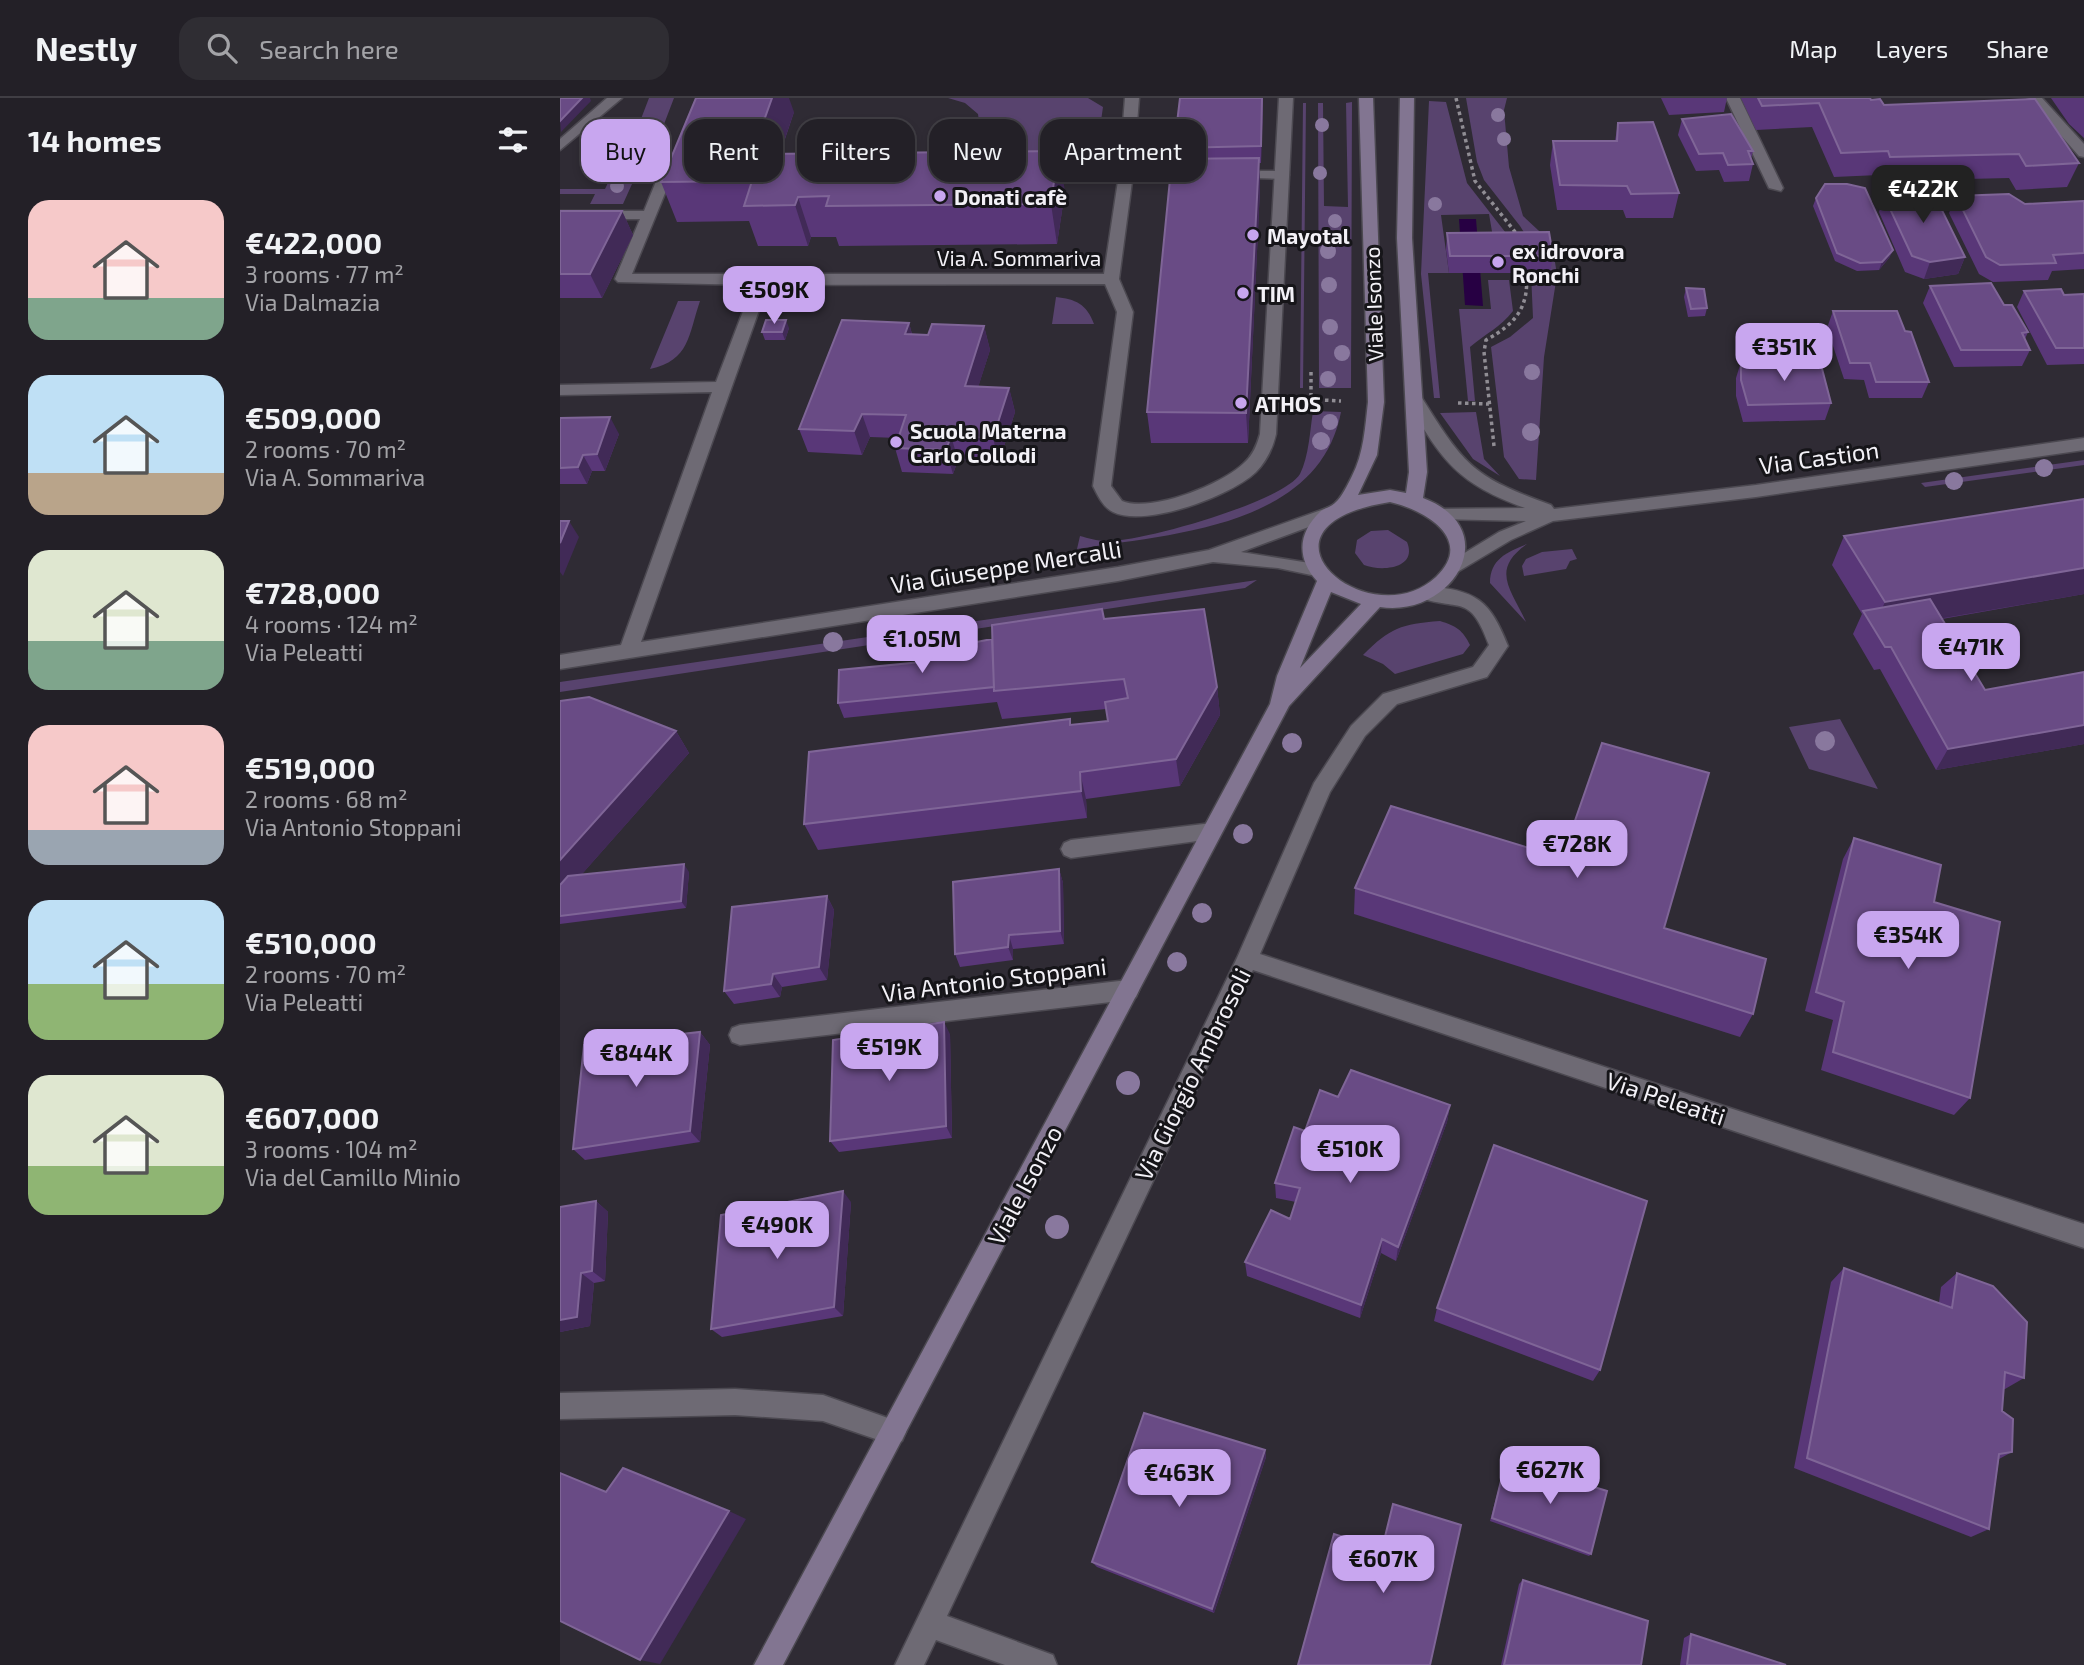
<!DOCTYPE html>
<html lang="en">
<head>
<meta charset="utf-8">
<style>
	body { margin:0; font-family:"Exo 2",sans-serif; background:#2f2d33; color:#f1f3f6; height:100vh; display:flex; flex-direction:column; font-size:26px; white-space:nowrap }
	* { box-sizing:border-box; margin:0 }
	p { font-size:23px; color:#a3a3a7 }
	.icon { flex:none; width:38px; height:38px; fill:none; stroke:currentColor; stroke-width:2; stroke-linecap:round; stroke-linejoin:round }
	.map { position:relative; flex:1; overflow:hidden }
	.side { display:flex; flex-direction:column; background:#232027; width:560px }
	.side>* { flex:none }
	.guide { position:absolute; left:21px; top:21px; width:665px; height:63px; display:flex; gap:14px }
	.price { position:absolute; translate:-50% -60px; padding:0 16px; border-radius:14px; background:#c8a6ef; color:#111; font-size:23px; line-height:46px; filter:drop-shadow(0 2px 4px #0008) }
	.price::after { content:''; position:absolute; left:50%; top:42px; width:21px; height:16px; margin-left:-10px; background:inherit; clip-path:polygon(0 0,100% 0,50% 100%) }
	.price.current { background:#222; color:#fff }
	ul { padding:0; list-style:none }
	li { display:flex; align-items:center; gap:21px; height:175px; padding:0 28px }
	li span { display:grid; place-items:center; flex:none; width:196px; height:140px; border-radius:21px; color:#555 }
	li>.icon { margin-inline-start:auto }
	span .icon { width:84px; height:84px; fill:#fffc; stroke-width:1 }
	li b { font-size:30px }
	h2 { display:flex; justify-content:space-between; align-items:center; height:84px; padding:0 28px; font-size:30px }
	.pill { padding:0 24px; border-radius:21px; background:#232027; box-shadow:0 4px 10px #0003,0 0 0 2px #403e44; font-size:24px; line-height:63px }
	.pill.current { background:#c8a6ef; color:#111 }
	header { display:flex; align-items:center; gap:42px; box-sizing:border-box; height:98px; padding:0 35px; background:#232027; border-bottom:2px solid #403e44 }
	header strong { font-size:33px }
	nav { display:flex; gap:38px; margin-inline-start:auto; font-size:24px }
	.search { width:490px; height:63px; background:#2f2d33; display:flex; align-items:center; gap:18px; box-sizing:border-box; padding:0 24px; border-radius:21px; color:#a3a3a7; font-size:26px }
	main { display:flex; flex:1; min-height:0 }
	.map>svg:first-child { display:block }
	.green { fill:#58436e }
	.water { fill:#270043 }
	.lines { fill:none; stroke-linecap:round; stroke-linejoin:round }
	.service-casing { stroke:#4c4951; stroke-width:3 }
	.pedestrian-casing { stroke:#4c4951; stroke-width:3 }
	.minor-casing { stroke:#4c4951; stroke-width:3 }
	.secondary-casing { stroke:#4c4951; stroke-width:3 }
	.path { stroke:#908d94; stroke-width:3.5; stroke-dasharray:3.5 3.5; stroke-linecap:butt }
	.service { fill:#6e6a74; fill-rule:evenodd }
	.pedestrian { fill:#6e6a74; fill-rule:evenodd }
	.minor { fill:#6e6a74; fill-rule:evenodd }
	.secondary { fill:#827591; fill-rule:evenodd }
	.tree { fill:#89789e }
	.wall { fill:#593778 }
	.shaded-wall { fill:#412a57 }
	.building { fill:#694b85; stroke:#7f6597; stroke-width:2 }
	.poi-dot { fill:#c8a6ef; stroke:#161519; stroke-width:2.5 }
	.labels { text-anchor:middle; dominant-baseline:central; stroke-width:6; stroke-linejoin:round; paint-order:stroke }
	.far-poi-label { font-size:21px; font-weight:bold; fill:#f3f1f7; stroke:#161519; text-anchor:start }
	.far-street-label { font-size:21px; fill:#f3f1f7; stroke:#161519 }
	.street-label { font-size:24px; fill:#f3f1f7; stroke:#161519 }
</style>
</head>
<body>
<header>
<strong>Nestly</strong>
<div class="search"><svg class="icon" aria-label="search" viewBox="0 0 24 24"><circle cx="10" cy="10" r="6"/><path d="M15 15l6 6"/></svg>Search here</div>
<nav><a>Map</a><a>Layers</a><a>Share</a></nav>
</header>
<main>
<section class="side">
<h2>14 homes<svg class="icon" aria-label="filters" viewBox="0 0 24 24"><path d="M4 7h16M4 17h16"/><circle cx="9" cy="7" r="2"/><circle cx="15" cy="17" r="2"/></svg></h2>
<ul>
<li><span style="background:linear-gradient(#f6c9c9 70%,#7fa58c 0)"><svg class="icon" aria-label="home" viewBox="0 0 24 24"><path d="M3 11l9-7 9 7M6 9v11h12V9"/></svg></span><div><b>€422,000</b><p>3 rooms · 77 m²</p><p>Via Dalmazia</p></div></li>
<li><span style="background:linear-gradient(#bfe0f5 70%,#b9a48a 0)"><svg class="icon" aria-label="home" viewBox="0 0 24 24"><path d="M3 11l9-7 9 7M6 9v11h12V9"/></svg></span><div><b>€509,000</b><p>2 rooms · 70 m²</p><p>Via A. Sommariva</p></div></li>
<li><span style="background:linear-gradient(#dfe7d0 65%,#7fa58c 0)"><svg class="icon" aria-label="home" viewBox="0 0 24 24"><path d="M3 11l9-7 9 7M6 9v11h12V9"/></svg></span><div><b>€728,000</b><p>4 rooms · 124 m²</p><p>Via Peleatti</p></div></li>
<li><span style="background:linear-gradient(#f6c9c9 75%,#9aa5b1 0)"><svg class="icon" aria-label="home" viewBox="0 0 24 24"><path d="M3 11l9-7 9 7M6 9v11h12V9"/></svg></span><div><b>€519,000</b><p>2 rooms · 68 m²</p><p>Via Antonio Stoppani</p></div></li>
<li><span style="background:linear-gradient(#bfe0f5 60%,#8fb573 0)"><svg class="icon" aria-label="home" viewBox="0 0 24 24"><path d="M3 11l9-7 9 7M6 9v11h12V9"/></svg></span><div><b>€510,000</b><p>2 rooms · 70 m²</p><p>Via Peleatti</p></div></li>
<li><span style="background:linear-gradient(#dfe7d0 65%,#8fb573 0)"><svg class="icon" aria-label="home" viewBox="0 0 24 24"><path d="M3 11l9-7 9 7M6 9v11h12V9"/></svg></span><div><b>€607,000</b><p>3 rooms · 104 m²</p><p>Via del Camillo Minio</p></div></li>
</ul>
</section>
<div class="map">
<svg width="1524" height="1567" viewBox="0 0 1524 1567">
	<rect width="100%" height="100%" fill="#2f2b34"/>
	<path class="green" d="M89 0H114L96 47H71Z
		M388 0H528L543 9 541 23 516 24 511 63 435 65 410 44 420 31 418 16 405 5Z
		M906 0H947L944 12 949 69 963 118 992 145 997 177 984 259 976 382 959 381 944 359 931 249 950 239 973 220 971 175H990L960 128 924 82 917 64Z
		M869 3 886 4 907 85 949 139 935 151 929 116 881 117 889 175H868L880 300H874L861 176Z
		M792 4 791 290H759L758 5H763L764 108 788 109 786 5Z
		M743 5H746L743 290H740Z
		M57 66H81L63 106H30L35 96H0V91H45Z
		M928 182H949L953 213C941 229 925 236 910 249L915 303H908L899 211H931Z
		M496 199C515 201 527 206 534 226H492Z
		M118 203H140C128 238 130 262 90 271Z
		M753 313 781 314C759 430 610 436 517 451L520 438C528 440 537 443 546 443 578 445 723 404 740 376 749 358 750 332 753 313Z
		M916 314 924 361 940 378 913 361 880 315Z
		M1524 362V367L1365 389 1361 385Z
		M828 432 847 444C858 471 821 474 804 467L795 455 797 442 811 433Z
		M967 446C930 472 951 491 966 524L930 485C930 461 947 454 967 446Z
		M1012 451 1017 461 1010 463 1006 471 964 478 962 468 966 461 982 454Z
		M697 482 685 490 0 594V584Z
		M880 523C896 528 903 532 910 547L903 556 835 576 823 566 803 557C830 530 841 526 880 523Z
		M1280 621 1318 691 1249 671 1229 629Z"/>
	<path class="water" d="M899 121H916L923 208 905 207Z"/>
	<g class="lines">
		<g class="service-casing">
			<path id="service" d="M47 0H62L0 52V41Z"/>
		</g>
		<g class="pedestrian-casing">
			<path id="pedestrian" d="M615 72 622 76 620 79 508 82 501 78 508 74Z
				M701 73H722L729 77 722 81 696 80V74Z"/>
		</g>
		<g class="minor-casing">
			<path id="minor" d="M565 0H579L573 76 559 181 573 214 551 388 562 403C591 415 663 386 684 365 693 357 697 347 700 336L719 0H733L716 336C713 350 706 364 696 374 671 398 585 430 553 414 543 409 538 398 533 388L557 214 545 186 208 187 81 544 558 469 649 452 767 410 773 412 776 416 773 420 681 454 756 466 765 472 762 477 756 478 718 470 653 464 558 483 0 571V557L61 547 152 294 0 297V287L156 284 193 187 58 184 55 181 80 121H0V113H84L105 61 112 57 119 61 72 176H544L559 76Z
				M1166 0H1180L1223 90 1221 93 1209 90Z
				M1468 0H1482L1524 46V59L1519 58Z
				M856 299 862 300C905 369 914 379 991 407L994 411 1196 387 1524 340V352L1196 399 993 423 951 442 894 476 888 475 885 470 888 465 939 434 966 423 877 421 871 419 868 415 871 411 965 410C899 386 882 364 848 304Z
				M866 488C916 492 930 502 948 548L927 579 837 606 805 638 770 694 700 856 1524 1126V1150L693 872 387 1518 493 1557 497 1567H445L376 1542 364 1567H335L677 860 754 685 791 628 823 596 913 569 929 547C910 496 902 513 860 500L857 495Z
				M652 725 659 727 662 733 659 739 652 741 511 760 504 757 501 751 504 745 511 742Z
				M568 882 576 885 579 892 576 899 568 902 180 947 172 944 169 937 172 930 180 927Z
				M175 1291 263 1297 342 1325 346 1334 342 1343 333 1347 263 1323 175 1317 0 1321V1295Z"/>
		</g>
		<g class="secondary-casing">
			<path id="secondary" d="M799 0H813L824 304 817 357 798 397 830 392 846 395 849 374 837 140 840 0H854L852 140 867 374 863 400C946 431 893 520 820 509L729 608 223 1567H194L710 606 717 578 757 483C736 460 738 434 761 413 765 410 771 409 775 405 782 399 788 386 792 378 804 355 805 329 808 304ZM830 404C863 411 916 441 876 479 809 541 676 428 830 404ZM771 494 801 506 740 570Z"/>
		</g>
		<path class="path" d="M896 0 915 83 959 139
			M751 274V301
			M744 301 781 303
			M898 305 929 306
			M934 348 924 254 926 242C957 225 970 208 966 172"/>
		<use href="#service" class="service"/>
		<use href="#pedestrian" class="pedestrian"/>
		<use href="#minor" class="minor"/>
		<use href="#secondary" class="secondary"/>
	</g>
	<g class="tree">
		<circle cx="938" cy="17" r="7"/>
		<circle cx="762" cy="27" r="7"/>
		<circle cx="505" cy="36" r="7"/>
		<circle cx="944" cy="41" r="7"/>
		<circle cx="502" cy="59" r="7"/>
		<circle cx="760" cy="75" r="7"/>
		<circle cx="57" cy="88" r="7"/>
		<circle cx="875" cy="106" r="7"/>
		<circle cx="775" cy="123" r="7"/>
		<circle cx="768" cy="153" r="8"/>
		<circle cx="769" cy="187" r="8"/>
		<circle cx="770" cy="229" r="8"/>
		<circle cx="782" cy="255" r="8"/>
		<circle cx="972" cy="274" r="8"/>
		<circle cx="768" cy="281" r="8"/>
		<circle cx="770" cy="324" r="8"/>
		<circle cx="971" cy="334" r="9"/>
		<circle cx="761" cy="343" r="9"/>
		<circle cx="1484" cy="370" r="9"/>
		<circle cx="1394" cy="383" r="9"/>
		<circle cx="273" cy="544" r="10"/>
		<circle cx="1265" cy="643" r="10"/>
		<circle cx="732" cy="645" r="10"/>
		<circle cx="683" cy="736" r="10"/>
		<circle cx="642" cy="815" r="10"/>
		<circle cx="617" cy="864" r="10"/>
		<circle cx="568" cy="985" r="12"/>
		<circle cx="497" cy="1129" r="12"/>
	</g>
	<path class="wall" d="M703 0 701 65H699L700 90 688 345H591L587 314 615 61 614 50Z
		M1101 0H1167L1164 14 1109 17Z
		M1181 0H1310L1311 2 1324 7 1519 65 1507 89 1456 92 1449 80 1322 83 1319 77 1274 79 1252 29 1196 32Z
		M1491 0H1524V40L1509 26Z
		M234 14 220 56 505 93 497 146 279 148 276 139H251L248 148H198L189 123 117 124 101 84Z
		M1122 21 1193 53 1191 61 1193 66 1189 83 1164 84 1159 72 1136 73 1118 37Z
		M1058 25 1119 95 1113 120H1066L1063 112H997L990 67 993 43H1055Z
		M92 39 96 47 87 66H57L54 57Z
		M1324 98 1405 159 1398 176 1364 181 1345 174 1319 114Z
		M1396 98 1465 106 1524 103V171L1492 173 1488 182 1433 184 1419 176 1389 115Z
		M1256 100 1333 152 1329 160 1319 172 1297 173 1275 163 1253 108Z
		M0 113H62L73 137 42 200H0Z
		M887 135 993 158 990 175H889L886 152Z
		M1370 188 1444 207 1468 234 1465 241 1470 252 1462 268 1394 269 1363 205Z
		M1126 190 1147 210 1145 218 1128 219 1124 199Z
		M1464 193 1504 197 1524 196V266L1487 267 1457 209Z
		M1273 213 1345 233 1369 284 1362 300H1309L1304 282 1284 281 1267 230Z
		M349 225 352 236 368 237 424 228 430 252 418 289 449 290 455 314 439 364 398 362 393 376 342 374 335 350 338 340 310 339 302 357 248 354 239 331Z
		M229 230 225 242H205L202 234Z
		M1181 235 1228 261V263L1271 305 1265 322 1183 324 1176 298V280L1181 264H1182L1179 243Z
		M0 320 59 336 45 373H32L27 386H0Z
		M1524 401V496L1382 521 1425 592 1524 574V646L1376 672 1320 571 1314 572 1293 536 1302 516 1272 467 1284 438Z
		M544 521 657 589 660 617 620 688 526 701 527 720 258 752 244 726 512 627 548 623 546 611 442 621 437 604 284 620 278 605 361 564Z
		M0 603 116 633 129 655 21 777 129 774 126 810 0 826Z
		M1294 740 1374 804 1410 1000 1394 1017 1261 972 1273 922 1245 913 1283 761Z
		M499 771 503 785 504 846 453 851V862L400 869 395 856Z
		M795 790 1104 830 1193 916 1180 939 794 816Z
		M267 798 274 812 267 882 222 889 220 899 174 906 164 893Z
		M140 934 150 947 140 1044 25 1062 13 1051Z
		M390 936 392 1040 279 1054 270 1043Z
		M778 999 890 1007 887 1024 836 1163 821 1155 800 1220 687 1178 685 1164 730 1121 736 1104 716 1100 715 1085 745 1033Z
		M36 1103 48 1114 45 1183 34 1185 30 1228 0 1234V1109Z
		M291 1104 283 1218 162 1239 151 1231Z
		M1284 1170 1379 1205 1381 1189 1397 1175 1464 1280 1445 1291H1444L1442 1313 1452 1354 1439 1361 1429 1431 1411 1439 1234 1370 1271 1184Z
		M877 1210 1040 1272 1033 1283 874 1223Z
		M705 1352 706 1359 654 1515 537 1469 532 1464Z
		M946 1362 1031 1456 1029 1458 930 1423Z
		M963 1482 1081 1567H941L959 1486Z
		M1131 1536 1226 1567H1120L1124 1540Z"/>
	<path class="shaded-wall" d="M22 0H30L31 3 1 34 0 23Z
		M212 0H229L234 14 206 96 192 56Z
		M703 0V11L701 65V48Z
		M92 39 96 47 87 66 83 58Z
		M498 53 505 93 497 146 491 106Z
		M699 60 700 90 688 345 686 315Z
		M238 99 251 139 248 148 235 107Z
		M62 113 73 137 42 200 30 176Z
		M1333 152 1329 160 1319 172 1322 164Z
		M1405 159 1398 176 1364 181 1370 164Z
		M226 222 229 230 225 242 222 234Z
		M349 225 355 249 345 236Z
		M424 228 430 252 411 312 405 288Z
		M449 290 455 314 439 364 433 340Z
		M302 316 310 339 302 357 294 333Z
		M50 319 59 336 45 373 37 356Z
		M391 338 398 362 393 376 386 352Z
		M23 357 32 373 27 386 18 369Z
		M9 423 19 439 3 478 0 474V445Z
		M1524 470V496L1314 532 1313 530 1325 504Z
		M657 589 660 617 620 688 616 661Z
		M1524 627V646L1376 672 1388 651Z
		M116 633 129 655 0 801V762Z
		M520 674 526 701 527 720 521 693Z
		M124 766 129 774 126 810 121 803Z
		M499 771 503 785 504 846 500 833Z
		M267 798 274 812 267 882 259 869Z
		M449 837 453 851V862L448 849Z
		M213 876 222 889 220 899 211 886Z
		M384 924 390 936 392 1040 386 1028Z
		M140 934 150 947 140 1044 130 1033Z
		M890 1007 887 1024 836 1163 838 1149Z
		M283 1093 291 1104 283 1218 274 1209Z
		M36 1103 48 1114 45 1183 32 1173Z
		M822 1141 821 1155 800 1220 801 1207Z
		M21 1175 34 1185 30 1228 0 1234V1222Z
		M705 1352 706 1359 654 1515 652 1511Z
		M169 1413 186 1421 100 1566 80 1562Z"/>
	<path class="building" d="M0 0H22L0 23Z
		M136 0H212L192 56 498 53 491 106 266 108 269 98 238 99 235 107 184 108 192 83 101 84Z
		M620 0H702L701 48 614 50Z
		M1198 0H1310L1311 2 1320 1 1324 7 1475 1 1519 65 1466 68 1459 56 1330 59 1328 53 1281 55 1259 5 1202 8Z
		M1171 16 1193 53H1188L1193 66 1168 67 1163 55 1139 56 1122 21Z
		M1093 24 1119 95 1071 96 1067 88 1000 87 993 43H1057L1058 25Z
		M64 38 92 39 83 58 54 57Z
		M699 60 686 315 587 314 612 61Z
		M1265 86H1287L1305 90 1333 152 1322 164 1300 165 1277 155 1256 100Z
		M1343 86 1374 96 1405 159 1370 164 1352 158 1324 98Z
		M1449 96 1465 106 1524 103V155L1493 157 1496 165 1440 167 1426 159 1396 98Z
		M0 113H62L30 176H0Z
		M989 134 993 158H890L887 135Z
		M1431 185 1444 207H1452L1468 234 1462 235 1470 252H1401L1370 188Z
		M1126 190 1144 191 1147 210 1131 211Z
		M1501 191 1504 197 1524 196V250H1496L1464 193Z
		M1273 213H1337L1345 233 1351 234 1369 284H1316L1310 265H1290Z
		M206 222H226L222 234H202Z
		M282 222 349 225 345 236 368 237 372 226 424 228 405 288 449 290 433 340 391 338 386 352 335 350 346 317 302 316 294 333 239 331Z
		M1219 234 1228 261 1186 262 1181 235Z
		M1260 263 1271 305 1188 307 1181 282V264Z
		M50 319 37 356 23 357 18 369 0 370V320Z
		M1524 401V470L1325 504 1284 438Z
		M0 423H9L0 445Z
		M1370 501 1425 592 1524 574V627L1388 651 1331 549H1325L1303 513Z
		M542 511 544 521 644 511 657 589 616 661 520 674 521 693 244 726 249 654 510 621V627L548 623 545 604 568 600 564 581 434 593 432 527Z
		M432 541 434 589 278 605 279 572 361 564 360 555Z
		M29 599 116 633 0 762V603Z
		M1042 645 1149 675 1104 830 1206 861 1193 916 795 790 831 708 1002 760Z
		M1294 740 1381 767 1374 804 1440 824 1410 1000 1273 954 1284 904 1256 894Z
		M124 766 121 803 0 818V787L8 778Z
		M499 771 500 833 449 837 448 849 395 856 393 784Z
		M267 798 259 869 213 876 211 886 164 893 172 809Z
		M384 924 386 1028 270 1043 273 942Z
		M140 934 130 1033 13 1051 24 947Z
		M791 972 890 1007 838 1149 822 1141 801 1207 685 1164 711 1112 730 1121 740 1090 715 1085 734 1029 745 1033 760 992 778 999Z
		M934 1047 1087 1103 1040 1272 877 1210Z
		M283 1093 274 1209 151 1231 161 1117Z
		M36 1103 32 1173 21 1175 17 1219 0 1222V1109Z
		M1284 1170 1392 1210 1397 1175 1433 1188 1467 1224 1464 1280 1445 1274 1442 1313 1453 1321 1452 1354 1439 1356 1429 1431 1247 1360Z
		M584 1315 705 1352 652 1511 532 1464Z
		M946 1362 1047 1393 1031 1456 932 1420Z
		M63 1370 169 1413 80 1562 0 1523V1375L46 1394Z
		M833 1406 901 1427 870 1567H738L774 1436 822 1451Z
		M963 1482 1088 1523 1081 1567H944Z
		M1131 1536 1226 1567H1127Z"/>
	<g class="poi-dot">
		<circle cx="380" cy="98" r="7"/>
		<circle cx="693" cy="137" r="7"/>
		<circle cx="938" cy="164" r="7"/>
		<circle cx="683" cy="195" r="7"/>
		<circle cx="681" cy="305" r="7"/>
		<circle cx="336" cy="344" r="7"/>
	</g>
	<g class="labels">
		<g class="far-poi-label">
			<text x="394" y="98">Donati cafè</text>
			<text x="707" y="137">Mayotal</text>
			<text x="952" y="152">ex idrovora<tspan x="952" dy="24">Ronchi</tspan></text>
			<text x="697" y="195">TIM</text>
			<text x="695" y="305">ATHOS</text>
			<text x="350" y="332">Scuola Materna<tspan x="350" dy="24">Carlo Collodi</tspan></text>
		</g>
		<g class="far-street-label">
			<text x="459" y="159">Via A. Sommariva</text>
			<text transform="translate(813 206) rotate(-92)">Viale Isonzo</text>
		</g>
		<g class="street-label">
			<text transform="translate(1259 359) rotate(-8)">Via Castion</text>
			<text transform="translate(446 468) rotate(-9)">Via Giuseppe Mercalli</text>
			<text transform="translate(434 881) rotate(-7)">Via Antonio Stoppani</text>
			<text transform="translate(632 976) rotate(-64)">Via Giorgio Ambrosoli</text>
			<text transform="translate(1106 1000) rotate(18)">Via Peleatti</text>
			<text transform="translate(464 1087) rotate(-62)">Viale Isonzo</text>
		</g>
	</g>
</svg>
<b class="price current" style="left:1363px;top:127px">€422K</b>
<b class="price" style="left:214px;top:228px">€509K</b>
<b class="price" style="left:1224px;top:285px">€351K</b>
<b class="price" style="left:362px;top:577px">€1.05M</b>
<b class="price" style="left:1411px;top:585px">€471K</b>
<b class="price" style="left:1017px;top:782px">€728K</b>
<b class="price" style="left:1348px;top:873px">€354K</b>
<b class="price" style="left:329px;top:985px">€519K</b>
<b class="price" style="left:76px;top:991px">€844K</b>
<b class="price" style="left:790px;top:1087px">€510K</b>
<b class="price" style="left:217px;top:1163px">€490K</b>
<b class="price" style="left:990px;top:1408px">€627K</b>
<b class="price" style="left:619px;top:1411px">€463K</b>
<b class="price" style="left:823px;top:1497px">€607K</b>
<div class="guide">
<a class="pill current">Buy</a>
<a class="pill">Rent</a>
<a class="pill">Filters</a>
<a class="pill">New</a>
<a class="pill">Apartment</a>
</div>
</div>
</main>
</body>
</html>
